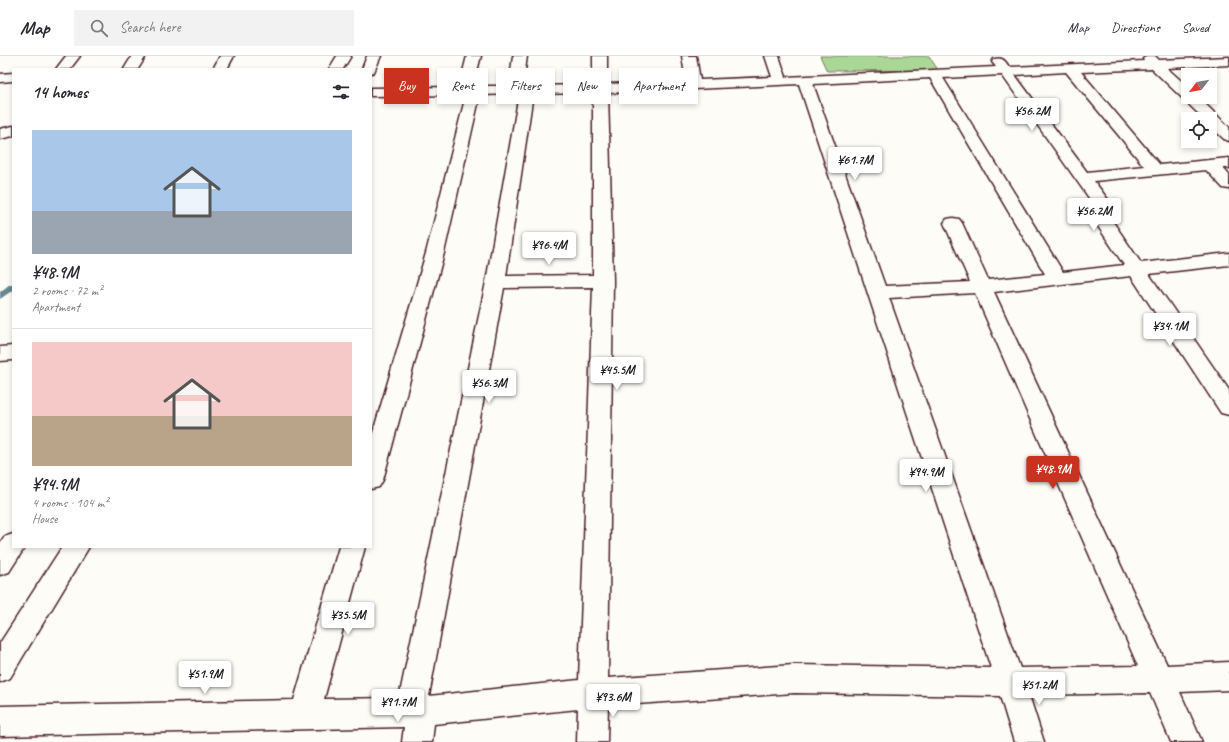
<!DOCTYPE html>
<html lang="en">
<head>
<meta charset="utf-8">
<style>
	body { margin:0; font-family:Caveat,sans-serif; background:#f2f2f3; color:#2b2b33; height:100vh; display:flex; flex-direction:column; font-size:15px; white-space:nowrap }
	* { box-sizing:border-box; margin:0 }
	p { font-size:13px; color:#7c7c81 }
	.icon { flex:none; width:22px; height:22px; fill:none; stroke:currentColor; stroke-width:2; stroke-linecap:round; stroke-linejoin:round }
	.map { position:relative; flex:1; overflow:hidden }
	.drawer { position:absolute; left:12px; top:12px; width:360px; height:480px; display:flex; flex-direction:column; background:#fff; border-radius:0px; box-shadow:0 2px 6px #0003 }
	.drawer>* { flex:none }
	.banner { position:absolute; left:384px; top:12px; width:380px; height:36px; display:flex; gap:8px }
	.needle { width:26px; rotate:239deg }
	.tools { position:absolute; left:1181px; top:12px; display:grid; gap:8px }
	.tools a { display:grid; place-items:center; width:36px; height:36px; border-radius:0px; background:#fff; box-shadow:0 2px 6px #0003; font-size:20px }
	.price { position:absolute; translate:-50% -34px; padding:0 9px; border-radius:4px; background:#fff; color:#222; font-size:13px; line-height:26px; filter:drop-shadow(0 1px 2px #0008) }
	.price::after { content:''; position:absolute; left:50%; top:24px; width:12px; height:9px; margin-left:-6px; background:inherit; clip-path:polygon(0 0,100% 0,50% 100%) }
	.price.on { background:#c8321e; color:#fff }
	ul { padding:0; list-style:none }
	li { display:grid; align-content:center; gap:8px; height:212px; padding:0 20px }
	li+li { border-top:1px solid #e1e1e2 }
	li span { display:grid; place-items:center; height:124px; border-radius:0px; color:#555 }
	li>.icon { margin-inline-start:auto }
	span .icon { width:72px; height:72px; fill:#fffc; stroke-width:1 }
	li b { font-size:17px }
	h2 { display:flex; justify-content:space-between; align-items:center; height:48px; padding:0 20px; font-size:17px }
	.tag { padding:0 14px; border-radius:0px; background:#fff; box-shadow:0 2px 6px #0003; font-size:14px; line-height:36px }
	.tag.on { background:#c8321e; color:#fff }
	header { display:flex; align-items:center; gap:24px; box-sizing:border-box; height:56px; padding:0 20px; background:#fff; border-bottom:1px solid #e1e1e2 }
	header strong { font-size:19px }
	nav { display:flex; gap:22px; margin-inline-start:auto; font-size:14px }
	.search { width:280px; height:36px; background:#f2f2f3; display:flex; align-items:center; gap:10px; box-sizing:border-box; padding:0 14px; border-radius:0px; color:#7c7c81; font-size:15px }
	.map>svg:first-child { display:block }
	.green { fill:#aad796; stroke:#7a7b60 }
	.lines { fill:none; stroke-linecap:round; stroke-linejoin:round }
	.stream { fill:#678790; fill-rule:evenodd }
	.minor-casing { stroke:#4a1f2b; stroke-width:3 }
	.highway-casing { stroke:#4a1f2b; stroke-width:3 }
	.minor { fill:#fdfcf7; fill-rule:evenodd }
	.highway { fill:#fdfcf7; fill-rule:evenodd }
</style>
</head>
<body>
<header>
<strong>Map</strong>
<div class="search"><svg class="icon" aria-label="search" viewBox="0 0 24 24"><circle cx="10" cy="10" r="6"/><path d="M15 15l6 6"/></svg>Search here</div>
<nav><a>Map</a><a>Directions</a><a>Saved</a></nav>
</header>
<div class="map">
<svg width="1229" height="686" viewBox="0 0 1229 686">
	<rect width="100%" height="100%" fill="#fdfcf7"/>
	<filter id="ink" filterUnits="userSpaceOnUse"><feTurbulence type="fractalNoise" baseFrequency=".025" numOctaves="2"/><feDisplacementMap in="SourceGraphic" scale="8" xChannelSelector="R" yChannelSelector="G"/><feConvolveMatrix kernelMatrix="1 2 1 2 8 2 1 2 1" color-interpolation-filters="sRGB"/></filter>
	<g filter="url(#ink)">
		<path class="green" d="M820 0H929L938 14 827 15Z"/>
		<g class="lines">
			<path class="stream" d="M10 228H13V234L0 243V236Z"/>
			<g class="minor-casing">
				<path id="minor" d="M66 0H80L70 13H56Z
					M132 0H146L138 13H124Z
					M220 0H234L227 13H213Z
					M467 0H481L473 30H509L513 0H527L523 30 593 29V0H607V28L686 25 682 0H696L700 24 772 21 765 0H779L786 21 996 11 992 6 994 3C1002 1 1005 4 1009 11L1144 5 1143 3 1146 0H1155L1159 4 1229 1V9L1167 12 1188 31V41H1198L1229 71V85L1224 83 1210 70V63H1204L1152 13 1081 16 1160 109 1229 102V112H1223L1229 119V133L1223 132 1206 114 1094 125 1112 149 1109 160 1141 207 1229 197V209L1149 218 1229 334V359L1221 357 1131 220 994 236 1167 609 1229 606V634L1180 636 1202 686H1171L1150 637 1029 639 1044 686H1014L1000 640 794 637 608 650 607 686H577L578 653 434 668 432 686H402L404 671 0 680V650L294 644 339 491H365L324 643 399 642 486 226 519 38 480 39 444 197 383 424 379 431 371 433V383L426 197 466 39 371 40V32L459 31ZM1066 16 1144 110 1087 116 1015 19ZM1002 19 1094 149 1091 160 1124 209 1063 216 943 22ZM930 22 1045 218 988 224 962 167 959 163 953 162 947 163 944 167 970 226 885 230 813 28ZM799 28 991 612 794 609 608 622 613 225 608 37ZM593 37V219L506 220 533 38ZM593 231 579 624 429 640 504 232ZM975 237 1138 610 1020 612 889 242Z
					M13 17V25L0 26V18Z
					M13 70V80L0 83V73Z
					M13 290V304L0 305V291Z"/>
			</g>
			<g class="highway-casing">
				<path id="highway" d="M337 0H351L343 13H329Z
					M367 0H381L374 16 371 17V13H362Z
					M13 478V491H25L9 516 0 519V487L4 481Z
					M62 491H89L10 622 0 626V587Z"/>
			</g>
			<use href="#minor" class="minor"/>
			<use href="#highway" class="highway"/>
		</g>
	</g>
</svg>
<div class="tools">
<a><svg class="needle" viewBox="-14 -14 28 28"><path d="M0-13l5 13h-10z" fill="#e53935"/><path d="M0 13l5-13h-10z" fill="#7c7c81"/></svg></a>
<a><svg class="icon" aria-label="locate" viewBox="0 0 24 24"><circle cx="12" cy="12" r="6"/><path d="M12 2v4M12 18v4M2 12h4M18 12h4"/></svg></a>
</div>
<b class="price" style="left:1032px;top:76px">¥56.2M</b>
<b class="price" style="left:855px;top:125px">¥61.7M</b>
<b class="price" style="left:1094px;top:176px">¥56.2M</b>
<b class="price" style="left:549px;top:210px">¥96.4M</b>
<b class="price" style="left:1170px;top:291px">¥34.1M</b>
<b class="price" style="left:617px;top:335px">¥45.5M</b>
<b class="price" style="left:489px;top:348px">¥56.3M</b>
<b class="price on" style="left:1053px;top:434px">¥48.9M</b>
<b class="price" style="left:926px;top:437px">¥94.9M</b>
<b class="price" style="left:348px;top:580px">¥35.5M</b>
<b class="price" style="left:205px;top:639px">¥51.9M</b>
<b class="price" style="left:1039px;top:650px">¥51.2M</b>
<b class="price" style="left:613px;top:662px">¥93.6M</b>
<b class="price" style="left:398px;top:667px">¥91.7M</b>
<div class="banner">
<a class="tag on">Buy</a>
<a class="tag">Rent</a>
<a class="tag">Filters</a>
<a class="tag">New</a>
<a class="tag">Apartment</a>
</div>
<section class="drawer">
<h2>14 homes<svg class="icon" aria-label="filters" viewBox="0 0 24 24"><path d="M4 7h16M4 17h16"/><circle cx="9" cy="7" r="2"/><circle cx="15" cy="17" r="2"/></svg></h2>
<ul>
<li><span style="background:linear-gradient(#a9c7e8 65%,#9aa5b1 0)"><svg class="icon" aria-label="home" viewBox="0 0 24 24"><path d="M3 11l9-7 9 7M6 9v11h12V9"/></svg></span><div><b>¥48.9M</b><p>2 rooms · 72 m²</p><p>Apartment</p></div></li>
<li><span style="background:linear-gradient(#f6c9c9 60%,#b9a48a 0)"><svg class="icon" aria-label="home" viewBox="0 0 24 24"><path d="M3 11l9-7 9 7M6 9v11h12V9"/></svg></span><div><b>¥94.9M</b><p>4 rooms · 104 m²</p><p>House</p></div></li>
</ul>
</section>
</div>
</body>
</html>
